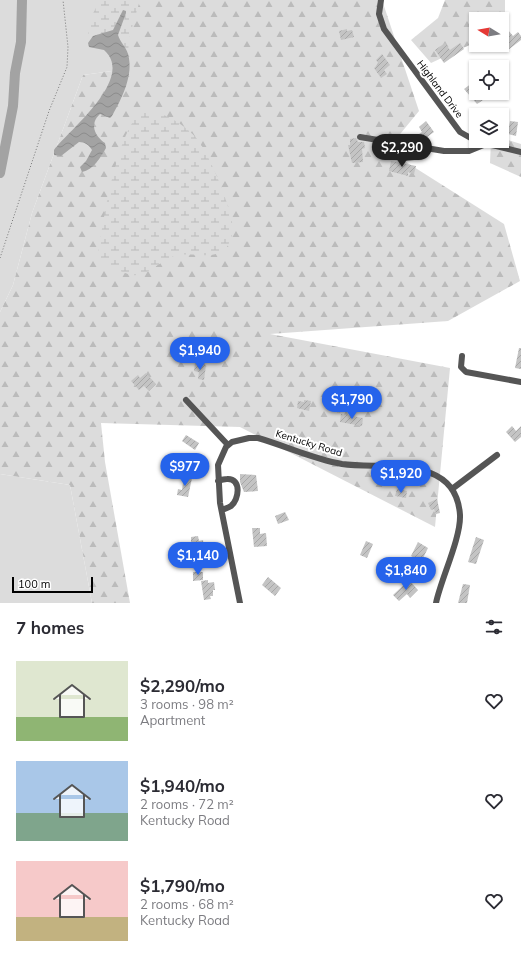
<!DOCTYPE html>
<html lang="en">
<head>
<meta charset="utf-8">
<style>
	body { margin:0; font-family:Mulish,sans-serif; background:#f2f2f3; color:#2b2b33; height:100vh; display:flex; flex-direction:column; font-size:15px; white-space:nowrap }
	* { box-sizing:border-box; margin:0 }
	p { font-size:13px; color:#7c7c81 }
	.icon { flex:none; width:22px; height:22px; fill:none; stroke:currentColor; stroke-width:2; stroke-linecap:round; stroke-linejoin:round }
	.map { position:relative; height:603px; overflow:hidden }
	.details { display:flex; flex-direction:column; background:#fff; flex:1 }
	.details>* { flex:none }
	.needle { width:26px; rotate:281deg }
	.buttons { position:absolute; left:469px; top:12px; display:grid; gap:8px }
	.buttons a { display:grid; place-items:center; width:40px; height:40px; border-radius:0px; background:#fff; box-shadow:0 1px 3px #0004; font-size:20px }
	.scale { position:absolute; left:12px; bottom:10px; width:81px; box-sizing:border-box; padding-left:4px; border:2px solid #000; border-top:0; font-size:11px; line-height:14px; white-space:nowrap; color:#000; -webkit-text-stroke:3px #fff; paint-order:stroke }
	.price { position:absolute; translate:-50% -34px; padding:0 9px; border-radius:14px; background:#2563eb; color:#fff; font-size:13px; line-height:26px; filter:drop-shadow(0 1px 2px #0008) }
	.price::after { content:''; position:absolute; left:50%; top:24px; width:12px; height:9px; margin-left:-6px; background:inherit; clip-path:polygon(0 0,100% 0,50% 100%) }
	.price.active { background:#222; color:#fff }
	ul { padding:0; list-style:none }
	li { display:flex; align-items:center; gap:12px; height:100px; padding:0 16px }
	li span { display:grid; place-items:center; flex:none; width:112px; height:80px; border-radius:0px; color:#555 }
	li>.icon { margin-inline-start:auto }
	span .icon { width:48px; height:48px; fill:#fffc; stroke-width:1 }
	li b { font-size:17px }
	h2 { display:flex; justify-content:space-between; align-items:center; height:48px; padding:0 16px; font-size:17px }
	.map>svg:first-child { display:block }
	.green { fill:#dcdcdc }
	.forest { fill:url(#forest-firs) }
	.wetland { fill:url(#wetland-marsh) }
	.water { fill:url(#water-waves) }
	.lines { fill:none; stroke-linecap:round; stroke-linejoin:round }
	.river { stroke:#a3a3a3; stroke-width:10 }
	.building { fill:url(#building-hatch) }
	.path { stroke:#777; stroke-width:1; stroke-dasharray:1 2; stroke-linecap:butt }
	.minor { stroke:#555; stroke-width:6 }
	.labels { text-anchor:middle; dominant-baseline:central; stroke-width:4; stroke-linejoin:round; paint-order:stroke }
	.street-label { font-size:10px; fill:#000; stroke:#fff }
</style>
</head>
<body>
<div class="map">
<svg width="521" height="603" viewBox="0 0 521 603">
	<defs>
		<pattern id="forest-firs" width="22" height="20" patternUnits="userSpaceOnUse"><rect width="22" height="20" fill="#dcdcdc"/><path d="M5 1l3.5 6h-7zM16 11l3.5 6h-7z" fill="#bbb"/></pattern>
		<pattern id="wetland-marsh" width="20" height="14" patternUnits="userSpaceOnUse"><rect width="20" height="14" fill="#dcdcdc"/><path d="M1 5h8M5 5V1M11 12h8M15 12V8" fill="none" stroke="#bbb"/></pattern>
		<pattern id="water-waves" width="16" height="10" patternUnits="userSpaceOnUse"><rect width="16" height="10" fill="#a3a3a3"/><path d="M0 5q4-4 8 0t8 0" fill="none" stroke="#8b8b8b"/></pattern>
		<pattern id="building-hatch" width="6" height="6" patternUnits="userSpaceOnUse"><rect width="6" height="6" fill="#c4c4c4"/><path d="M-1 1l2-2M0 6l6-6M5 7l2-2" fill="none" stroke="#a7a7a7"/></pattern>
	</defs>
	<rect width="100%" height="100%" fill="#fff"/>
	<path class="green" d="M0 0H124L112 71 83 75 32 213 13 285 0 312Z
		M0 474 70 485 92 603H0Z"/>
	<path class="forest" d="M124 0H382L419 111 387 150 504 224 520 281 448 321 270 334 450 368 435 527 240 427 101 423 105 462 130 603H92L70 485 0 474V312L13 285 32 213 83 75 112 71Z
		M445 0H505V17L500 19H476V40L474 43 431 63 411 40 438 18Z
		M502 138 521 144V177L490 163 491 141H502Z"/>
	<path class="wetland" d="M100 0H140L129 38 128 54 118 35 125 18C121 22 116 29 110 31 101 35 94 32 88 43L89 21Z
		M147 110C165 113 186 125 198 140 210 156 233 211 233 230 232 236 230 242 227 247 213 262 194 251 175 256 160 260 148 277 132 275 122 273 112 266 101 264L98 256C102 228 118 116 147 110Z"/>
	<path class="water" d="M123 10 126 11V13L118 35C120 42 126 47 128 54 134 75 122 98 112 116L110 118 100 114C89 124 95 136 105 143L106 148C101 157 93 170 82 172L80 167 86 161 92 150C89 145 85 142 79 142L61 156 54 155V150C69 130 136 78 104 50L89 47 88 43 93 36 113 30Z"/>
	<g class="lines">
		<path class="river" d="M0 173 13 106 15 73 21 42 22 0"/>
	</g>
	<path class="building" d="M502 23 513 36 518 32 521 36V40L508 50 502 42Z
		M347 29V31L352 30 354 37 341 40 339 31Z
		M445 43 450 50 460 43 464 49 444 63 435 50Z
		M382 54 390 65 384 70 387 74 381 78 374 68 379 64 376 60Z
		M476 80V93L483 100 477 104 464 89Z
		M426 121 434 132 423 140 419 134 422 132 419 127Z
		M510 121 518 122 516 136 504 133 505 126 509 127Z
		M356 138 358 142H364L365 148 362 149 363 162 352 163 348 145H350V139Z
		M391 161 416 166 414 174 408 172V176L389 171Z
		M519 348H521V369L515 368Z
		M195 363 206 365 204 380 198 379 199 372 194 371Z
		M146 373 156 384 149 391 144 386 139 390 131 381 138 375 140 378Z
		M304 400 311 401 309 411 297 408 298 401 304 402Z
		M331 402 342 405 340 413 329 410Z
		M341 414 363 418 362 426 340 422Z
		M512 426 516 431 521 426V437L515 442 506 432Z
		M186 435 199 443 195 450 182 441Z
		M240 474 256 475 258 491 244 492 240 482Z
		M184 476 192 478 188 497 177 495 178 489 182 490Z
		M397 489 407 491 406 498 395 496Z
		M437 499 440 513 436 514 434 509 431 510 428 503Z
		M285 512 289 520 278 524 275 516Z
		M252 528H260V534L266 533 267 546 254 547Z
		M198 536 199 541 203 540 204 548 189 550 188 544H191V537Z
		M476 537 484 540 476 564 468 562Z
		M366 541 373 544 367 558 360 555Z
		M418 542 428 548 421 562 411 556Z
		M193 572H203V580L193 581Z
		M268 577 281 588 275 596 262 585Z
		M208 580V583L214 582 215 590H213V596H210L211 599 204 600 201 581Z
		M409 580 418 590 410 598 407 594 399 601 393 595Z
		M463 584 470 585 467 603H458Z"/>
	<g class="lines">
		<path class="path" d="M0 258 49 111 67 67 68 47 63 0"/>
		<path class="minor" d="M381 0 379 14 384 29 460 132 476 141 521 152
			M360 137 444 151H469L486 144
			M395 144 398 155 403 158 414 157 417 147
			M462 356 461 367 466 372 521 382
			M186 400 228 445
			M218 481C221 480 224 479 227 479 242 478 239 500 231 506 228 508 224 509 222 510
			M452 489 497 455
			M240 603 220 503 218 465 226 447 232 442 249 438H258C286 446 313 459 342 464 385 470 456 454 460 515 461 538 441 579 436 603"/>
	</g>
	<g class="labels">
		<g class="street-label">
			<text transform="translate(440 89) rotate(53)">Highland Drive</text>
			<text transform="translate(309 443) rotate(17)">Kentucky Road</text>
		</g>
	</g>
</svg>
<div class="buttons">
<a><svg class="needle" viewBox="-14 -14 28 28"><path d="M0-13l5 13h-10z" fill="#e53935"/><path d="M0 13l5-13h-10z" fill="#7c7c81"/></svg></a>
<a><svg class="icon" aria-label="locate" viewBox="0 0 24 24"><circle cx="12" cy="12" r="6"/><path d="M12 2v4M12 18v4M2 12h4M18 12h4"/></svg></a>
<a><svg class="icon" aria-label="layers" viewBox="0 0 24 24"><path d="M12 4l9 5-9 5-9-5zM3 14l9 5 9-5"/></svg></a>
</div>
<div class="scale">100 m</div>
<b class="price active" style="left:402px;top:168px">$2,290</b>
<b class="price" style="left:200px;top:371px">$1,940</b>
<b class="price" style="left:352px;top:420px">$1,790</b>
<b class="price" style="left:185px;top:487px">$977</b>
<b class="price" style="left:401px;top:494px">$1,920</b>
<b class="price" style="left:198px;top:576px">$1,140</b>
<b class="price" style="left:406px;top:591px">$1,840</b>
</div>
<section class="details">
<h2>7 homes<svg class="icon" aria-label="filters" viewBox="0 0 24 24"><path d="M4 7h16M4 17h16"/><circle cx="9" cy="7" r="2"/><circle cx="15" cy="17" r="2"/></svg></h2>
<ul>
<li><span style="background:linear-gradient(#dfe7d0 70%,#8fb573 0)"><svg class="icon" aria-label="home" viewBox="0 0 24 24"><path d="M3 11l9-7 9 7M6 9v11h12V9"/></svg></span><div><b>$2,290/mo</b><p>3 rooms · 98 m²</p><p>Apartment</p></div><svg class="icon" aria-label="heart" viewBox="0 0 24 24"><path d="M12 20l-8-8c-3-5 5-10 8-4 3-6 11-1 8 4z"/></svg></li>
<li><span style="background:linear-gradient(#a9c7e8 65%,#7fa58c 0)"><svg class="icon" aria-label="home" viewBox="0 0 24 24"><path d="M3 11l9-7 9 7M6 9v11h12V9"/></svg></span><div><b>$1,940/mo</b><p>2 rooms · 72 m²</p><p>Kentucky Road</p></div><svg class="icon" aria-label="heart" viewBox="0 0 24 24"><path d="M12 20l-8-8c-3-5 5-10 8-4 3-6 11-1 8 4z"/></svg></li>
<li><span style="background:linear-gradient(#f6c9c9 70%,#c2b280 0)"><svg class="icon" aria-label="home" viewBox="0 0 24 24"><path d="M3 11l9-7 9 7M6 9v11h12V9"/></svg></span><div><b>$1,790/mo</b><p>2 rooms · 68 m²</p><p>Kentucky Road</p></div><svg class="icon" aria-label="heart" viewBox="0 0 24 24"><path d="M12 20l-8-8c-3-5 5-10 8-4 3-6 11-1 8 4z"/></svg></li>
</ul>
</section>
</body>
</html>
